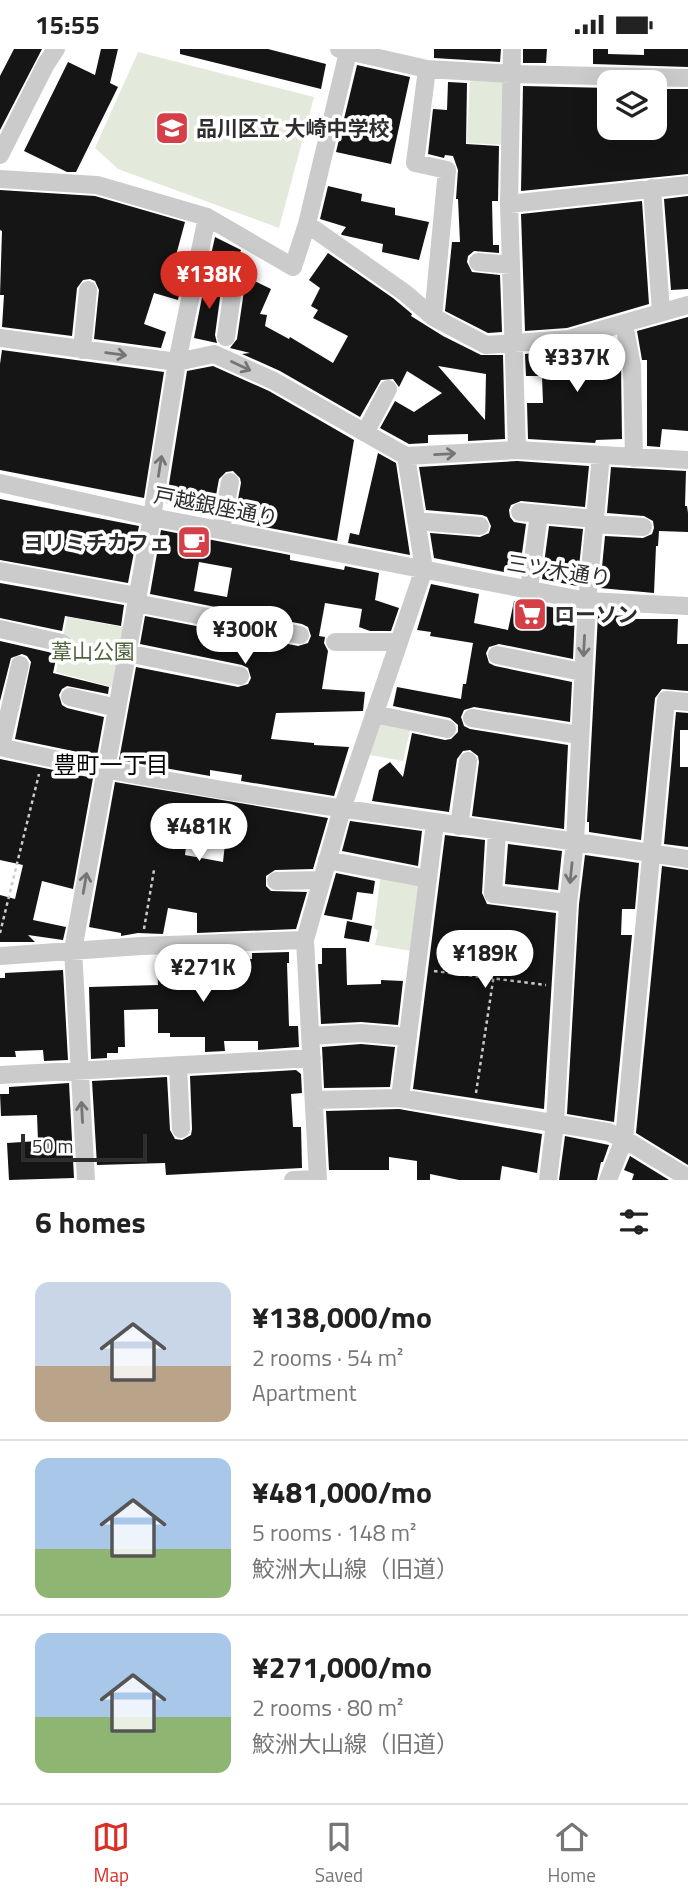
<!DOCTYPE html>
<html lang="en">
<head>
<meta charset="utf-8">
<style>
	body { margin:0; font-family:"Titillium Web","Noto Sans JP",sans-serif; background:#f2f2f2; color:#222; height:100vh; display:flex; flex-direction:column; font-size:26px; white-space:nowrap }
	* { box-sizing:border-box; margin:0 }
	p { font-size:23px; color:#767676 }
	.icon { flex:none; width:38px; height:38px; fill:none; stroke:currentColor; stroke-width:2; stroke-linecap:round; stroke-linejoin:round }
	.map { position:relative; height:1131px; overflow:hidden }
	.sheet { display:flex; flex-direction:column; background:#fff; flex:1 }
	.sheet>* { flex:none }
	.controls { position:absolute; left:597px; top:21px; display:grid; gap:14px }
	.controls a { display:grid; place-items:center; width:70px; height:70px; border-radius:14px; background:#fff; box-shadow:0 7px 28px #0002; font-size:35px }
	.scale { position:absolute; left:21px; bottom:18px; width:126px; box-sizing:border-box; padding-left:7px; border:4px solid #2e2e2e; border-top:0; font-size:19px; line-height:24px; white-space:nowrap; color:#2e2e2e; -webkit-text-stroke:5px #fff; paint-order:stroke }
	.price { position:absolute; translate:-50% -60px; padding:0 16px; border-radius:24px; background:#fff; color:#222; font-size:23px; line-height:46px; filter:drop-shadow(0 2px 4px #0008) }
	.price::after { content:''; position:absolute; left:50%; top:42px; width:21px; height:16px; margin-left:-10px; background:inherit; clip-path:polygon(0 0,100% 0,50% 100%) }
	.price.on { background:#d93025; color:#fff }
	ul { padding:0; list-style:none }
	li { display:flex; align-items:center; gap:21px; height:175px; padding:0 35px }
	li+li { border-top:2px solid #e0e0e0 }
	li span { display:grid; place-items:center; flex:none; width:196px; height:140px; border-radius:14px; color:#555 }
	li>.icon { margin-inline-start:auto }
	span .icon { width:84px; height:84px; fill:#fffc; stroke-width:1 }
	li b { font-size:30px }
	h2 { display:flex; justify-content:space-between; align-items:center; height:84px; padding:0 35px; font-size:30px }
	.status { display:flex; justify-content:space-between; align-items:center; height:49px; padding:0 35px; background:#fff; direction:ltr }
	.status svg { height:19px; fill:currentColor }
	.tab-bar { display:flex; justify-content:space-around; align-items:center; height:98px; border-top:2px solid #e0e0e0; background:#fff; font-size:19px; color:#767676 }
	.tab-bar a { display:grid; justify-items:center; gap:4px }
	.tab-bar .on { color:#d93025 }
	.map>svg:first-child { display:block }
	.green { fill:#e3eadc }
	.building { fill:#151515; fill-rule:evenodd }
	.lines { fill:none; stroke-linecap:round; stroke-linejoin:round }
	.path { stroke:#cbcbcb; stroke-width:2.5; stroke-dasharray:3.5 3.5; stroke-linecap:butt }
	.minor { stroke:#cbcbcb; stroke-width:18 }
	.oneway { stroke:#757575 }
	.labels { text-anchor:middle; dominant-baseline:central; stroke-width:7; stroke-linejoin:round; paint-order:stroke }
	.poi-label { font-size:21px; font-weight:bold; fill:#2e2e2e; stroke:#fff; text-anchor:start }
	.street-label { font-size:21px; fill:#2e2e2e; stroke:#fff }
	.park-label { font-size:21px; fill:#50653f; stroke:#fff }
	.neighbourhood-label { font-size:23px; fill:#000; stroke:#fff }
</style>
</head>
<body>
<div class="status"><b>15:55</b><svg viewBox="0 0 49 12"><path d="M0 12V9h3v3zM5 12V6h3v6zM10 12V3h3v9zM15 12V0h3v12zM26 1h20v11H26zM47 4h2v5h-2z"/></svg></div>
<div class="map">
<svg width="688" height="1131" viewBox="0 0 688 1131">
	<rect width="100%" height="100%" fill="#fff"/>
	<path class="green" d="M138 3 314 48 279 179 118 120 95 99Z
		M470 26 509 28 507 96 467 94Z
		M67 568 128 579 116 639 56 623Z
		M376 671 411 677 403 712 364 705Z
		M381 824 426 832 417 903 375 896 378 882 374 879Z"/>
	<path class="building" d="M14 0H42L0 81V27Z
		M101 0H118L110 34 118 38 76 123H67L24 102 68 13 95 26Z
		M180 0H268L326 15 321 40 180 5Z
		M434 0H501L500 13 434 9Z
		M523 0H547L546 14H523Z
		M593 0H608V5L644 6V0H688V18L593 15Z
		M357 16 410 28 391 115 336 103Z
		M448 33 467 34 466 95 499 97 498 152H492L493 196H499V204L474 202 468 207 467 213 472 223 500 226 502 283 488 284 445 262 452 193H460L458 150H456L458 121 453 107 445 106 444 109 428 105 433 60 447 61Z
		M523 37 609 39V79H654V40H688V125L521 142Z
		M328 137 362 145 361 152 395 159V166L429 173 419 211 382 203 383 195 342 186 341 185 346 178 320 170Z
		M0 141 95 147 185 173 175 210 185 213V216L178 251 154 244 144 275 166 283 161 299 94 290 99 241 95 232 90 230 83 231 77 239 72 287 2 278 4 246H0L2 182 0 181Z
		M688 147V240L671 241 664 150Z
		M642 152 649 255 567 279 525 282 521 165Z
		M215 188 241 201 236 214 211 206Z
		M328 204 393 249 412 265 411 267 443 287 481 306H503L505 390 468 392V385L428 386V394L409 395 380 379 395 352 414 363 442 344 407 322 399 338 393 330 381 331 360 368 280 322 242 305 250 304 230 299 237 290 246 228 271 240 260 265 267 266 265 277 289 290 290 288 333 314 348 287 313 269 318 261 311 257 320 239 309 231ZM438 317 486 325 485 371 445 325Z
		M206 228 222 234 215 286 217 294 194 289Z
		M688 268V382L662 380 660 398 647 397V311H642L637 282Z
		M615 289 621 318 622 390 596 391 595 394 528 390 527 354H543L542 327H526L525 305 572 301Z
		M2 301 164 323 144 449 0 421V315Z
		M213 317 269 342 354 391 337 492 234 472 241 434 240 429 233 422 226 423 219 430 212 468 209 467 210 464 166 454 187 322Z
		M378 404 396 414 410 506 348 494 350 484 359 486Z
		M517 412 589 417 585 458 521 452 511 456 509 461 510 468 514 473 526 475 519 526 434 509 430 484 480 488 489 484 491 477 487 468 482 466 426 461 419 418Z
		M611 418 686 422 685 457H687L688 464V483L659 482 658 497H656L654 544 600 539 605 487 643 489 652 485 654 479 653 472 644 467 607 464Z
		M0 450 139 477 128 534 0 511Z
		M549 477 583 480 577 537 542 530Z
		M161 481 290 506V511L344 521 345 517 379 524 375 551 399 559 391 582H370L359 578 362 560 325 554 319 587 325 588 324 594 328 602 322 640 365 643 363 662 276 664 271 690 314 694V696L349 698 334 747 241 732 242 726 210 721V727L119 711 136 618 238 638 248 635 251 629 248 619 242 616 140 595 145 567 298 597 308 594 311 587 308 578 302 575 150 545ZM199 513 232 519 227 548 194 542Z
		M0 534 124 556 121 577 65 567 62 582 0 569Z
		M431 535 479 545 474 574 508 581 514 552 575 562 573 610 499 595 489 598 486 604 489 614 495 617 572 633 570 673 474 658 464 661 461 668 464 677 470 680 568 696 564 780 472 767 479 713 478 707 470 701 463 702 457 710 449 763 372 752 379 721 390 713 403 728 412 684 445 691 451 690 458 683V676L450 669 393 657 397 638 461 650 463 635H466L473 594 430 587 431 583 417 581Z
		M598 566 634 567V570H678L677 595H688V642L662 640 655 649 641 791 589 783V773H587Z
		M0 592 57 605 53 624 109 638 108 645 67 637 62 640 59 646 62 656 67 659 104 668 97 707 15 690 31 613 27 607 22 605 11 609 0 652Z
		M676 663 688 664V681H680V718H688V798L664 795Z
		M0 710 93 729 73 840 42 832 33 871 66 878 63 891 28 886 35 893H0V846L15 850 23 816 0 811Z
		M115 733 328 769 313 820 275 821 266 827V837L271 842 307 843 296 880 197 884V864L168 859 163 885 138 884 121 887V884L89 878ZM189 772 227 776 223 813 185 806Z
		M350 772 422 782 418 817 342 802Z
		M445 786 485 791 482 844 487 855 556 864 544 1060 413 1040Z
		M508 795 562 802 558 841 505 835Z
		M585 806 639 814 635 860H622L621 886H632L614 1073 567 1065 579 855Z
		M662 817 688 821V1116L636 1084Z
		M336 824 375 832 373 845 357 843 352 871 324 866Z
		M347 872 372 877 369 893 344 889Z
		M322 899H346L347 936 381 935V931L403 932 398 976 361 973 321 975 318 915H322Z
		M289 903V914H287L289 977H298L299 998 258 1001V992H224L225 1002 205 1003V988H170V984H158V960L124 961 125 998H118V1004H107V1009L91 1010 89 938 158 936 157 914 252 910V904Z
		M63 921 68 1011 44 1012 43 1001 15 1002 16 1008H0V929H5V924Z
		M361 995 395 998 390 1038 324 1039 322 998Z
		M296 1021 301 1025 302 1044 291 1045 293 1078H301L302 1119 166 1126 165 1114 97 1116 92 1032 167 1028 170 1081 175 1090 182 1091 191 1086 192 1080 190 1027Z
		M69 1034 74 1129 9 1131 7 1094 38 1092 37 1066 1 1067 0 1045H9V1038Z
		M399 1060 542 1085 537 1124 502 1117 500 1131H459L430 1125V1131H417V1112L389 1108V1121H329L326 1062Z
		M565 1087 609 1096 603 1113H601L597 1131H559Z
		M630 1107 669 1131H632L634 1125 624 1121Z"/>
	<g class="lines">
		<path class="path" d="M144 880 154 821
			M0 884 39 725
			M434 922 546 936
			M476 1044 499 892"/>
		<path class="minor" d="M339 0 427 20 512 25 688 29
			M512 0 509 155 517 401
			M427 20 415 114 447 121 433 268
			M0 106 46 15 56 0
			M0 130 97 136 207 168 293 218 307 175 348 3
			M652 139 661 263
			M509 155 688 136
			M307 175 405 244 433 268 486 296 569 290 688 256
			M196 213 235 226 226 288
			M478 213 511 216
			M626 285 632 317 634 409
			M0 289 177 313 214 305 274 332 406 407 517 401 688 411
			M82 301 88 241
			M365 384 388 340
			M0 434 152 468 587 552 688 557
			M520 463 595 470
			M416 472 480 477
			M594 475 643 478
			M221 481 230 433
			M0 522 137 547
			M529 540 539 465
			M136 554 300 586
			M0 580 62 594
			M335 593H399
			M127 604 240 627
			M497 606 582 623
			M70 648 117 659
			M374 665 447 680
			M472 669 579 686
			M0 698C227 750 459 773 688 810
			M1 698 20 616
			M459 777 468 712
			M497 782 493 845 568 854
			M327 811 428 830
			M276 832 320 831
			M0 907 141 897 305 891
			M310 987 361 984 408 988
			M178 1016 181 1080
			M0 1026 312 1009
			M400 1049 435 774
			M314 1051 400 1049 608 1083 624 1090 688 1129
			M86 1131 73 901 152 468 177 313 207 168
			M293 1131 318 1130
			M318 1131 305 891 342 760 424 520 406 407
			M548 1131 555 1074 568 854 575 793 587 552 601 407
			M608 1131 624 1090 666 651 688 653"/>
	</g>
	<defs><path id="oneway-shaft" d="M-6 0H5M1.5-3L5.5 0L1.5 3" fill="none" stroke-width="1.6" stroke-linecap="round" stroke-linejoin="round" transform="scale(1.75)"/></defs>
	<g class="oneway">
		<use href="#oneway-shaft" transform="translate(116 305) rotate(8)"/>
		<use href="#oneway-shaft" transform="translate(241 317) rotate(25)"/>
		<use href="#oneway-shaft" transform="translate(445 405) rotate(-3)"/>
		<use href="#oneway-shaft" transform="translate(160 417) rotate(-81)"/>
		<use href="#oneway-shaft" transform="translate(584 597) rotate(93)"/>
		<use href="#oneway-shaft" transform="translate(571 824) rotate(96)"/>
		<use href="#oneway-shaft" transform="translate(85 834) rotate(-80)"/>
		<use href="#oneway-shaft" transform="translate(82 1063) rotate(-93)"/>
	</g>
	<defs>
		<g id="school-square" transform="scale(1.75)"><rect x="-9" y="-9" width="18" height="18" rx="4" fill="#d53f47" stroke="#fff"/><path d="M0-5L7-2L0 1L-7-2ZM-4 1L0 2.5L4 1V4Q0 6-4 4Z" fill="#fff"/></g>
		<g id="cafe-square" transform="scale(1.75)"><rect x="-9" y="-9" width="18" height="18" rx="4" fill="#d53f47" stroke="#fff"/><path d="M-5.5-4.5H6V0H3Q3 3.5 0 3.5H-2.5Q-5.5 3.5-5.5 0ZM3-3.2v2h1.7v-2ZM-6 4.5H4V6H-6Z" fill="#fff"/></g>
		<g id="supermarket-square" transform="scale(1.75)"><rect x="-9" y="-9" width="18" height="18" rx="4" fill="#d53f47" stroke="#fff"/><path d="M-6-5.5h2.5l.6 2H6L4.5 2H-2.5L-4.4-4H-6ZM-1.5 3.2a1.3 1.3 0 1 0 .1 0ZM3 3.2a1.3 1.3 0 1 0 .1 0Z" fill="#fff"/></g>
	</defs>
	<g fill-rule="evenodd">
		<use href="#school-square" x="172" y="79"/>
		<use href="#cafe-square" x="194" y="493"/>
		<use href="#supermarket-square" x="530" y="565"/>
	</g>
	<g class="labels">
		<g class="poi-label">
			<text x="196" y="79">品川区立 大崎中学校</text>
			<text x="170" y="493" text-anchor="end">ヨリミチカフェ</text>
			<text x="554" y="565">ローソン</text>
		</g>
		<g class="street-label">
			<text transform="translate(216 457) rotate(11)">戸越銀座通り</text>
			<text transform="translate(559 521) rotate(9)">三ツ木通り</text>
		</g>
		<g class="park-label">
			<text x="93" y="602">葦山公園</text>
		</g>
		<g class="neighbourhood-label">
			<text x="111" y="715">豊町一丁目</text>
		</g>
	</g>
</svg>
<div class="controls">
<a><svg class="icon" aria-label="layers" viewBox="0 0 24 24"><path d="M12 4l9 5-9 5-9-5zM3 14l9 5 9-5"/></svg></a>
</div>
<div class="scale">50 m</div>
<b class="price on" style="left:209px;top:262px">¥138K</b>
<b class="price" style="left:577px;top:345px">¥337K</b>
<b class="price" style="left:245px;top:617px">¥300K</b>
<b class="price" style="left:199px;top:814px">¥481K</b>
<b class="price" style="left:485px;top:941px">¥189K</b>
<b class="price" style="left:203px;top:955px">¥271K</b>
</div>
<section class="sheet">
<h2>6 homes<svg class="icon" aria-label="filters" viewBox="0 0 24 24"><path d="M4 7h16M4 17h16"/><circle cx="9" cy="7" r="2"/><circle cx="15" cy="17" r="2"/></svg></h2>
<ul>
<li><span style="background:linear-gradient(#c9d6e8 60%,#b9a48a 0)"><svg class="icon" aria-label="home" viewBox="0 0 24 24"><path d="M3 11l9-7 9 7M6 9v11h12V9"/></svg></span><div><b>¥138,000/mo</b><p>2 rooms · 54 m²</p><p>Apartment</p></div></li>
<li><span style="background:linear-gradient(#a9c7e8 65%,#8fb573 0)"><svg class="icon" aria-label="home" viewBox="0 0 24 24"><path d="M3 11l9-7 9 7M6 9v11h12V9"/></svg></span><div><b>¥481,000/mo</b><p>5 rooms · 148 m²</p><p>鮫洲大山線（旧道）</p></div></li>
<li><span style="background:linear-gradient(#a9c7e8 60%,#8fb573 0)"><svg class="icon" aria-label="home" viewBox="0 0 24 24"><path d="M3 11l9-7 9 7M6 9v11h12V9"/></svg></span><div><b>¥271,000/mo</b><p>2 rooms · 80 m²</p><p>鮫洲大山線（旧道）</p></div></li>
</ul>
</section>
<nav class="tab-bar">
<a class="on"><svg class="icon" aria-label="map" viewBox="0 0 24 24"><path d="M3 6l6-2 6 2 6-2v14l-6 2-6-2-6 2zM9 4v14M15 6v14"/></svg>Map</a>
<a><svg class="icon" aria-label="saved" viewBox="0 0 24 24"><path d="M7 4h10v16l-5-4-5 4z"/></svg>Saved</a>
<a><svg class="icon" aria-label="home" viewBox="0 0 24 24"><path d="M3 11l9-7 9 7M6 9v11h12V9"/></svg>Home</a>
</nav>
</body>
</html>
